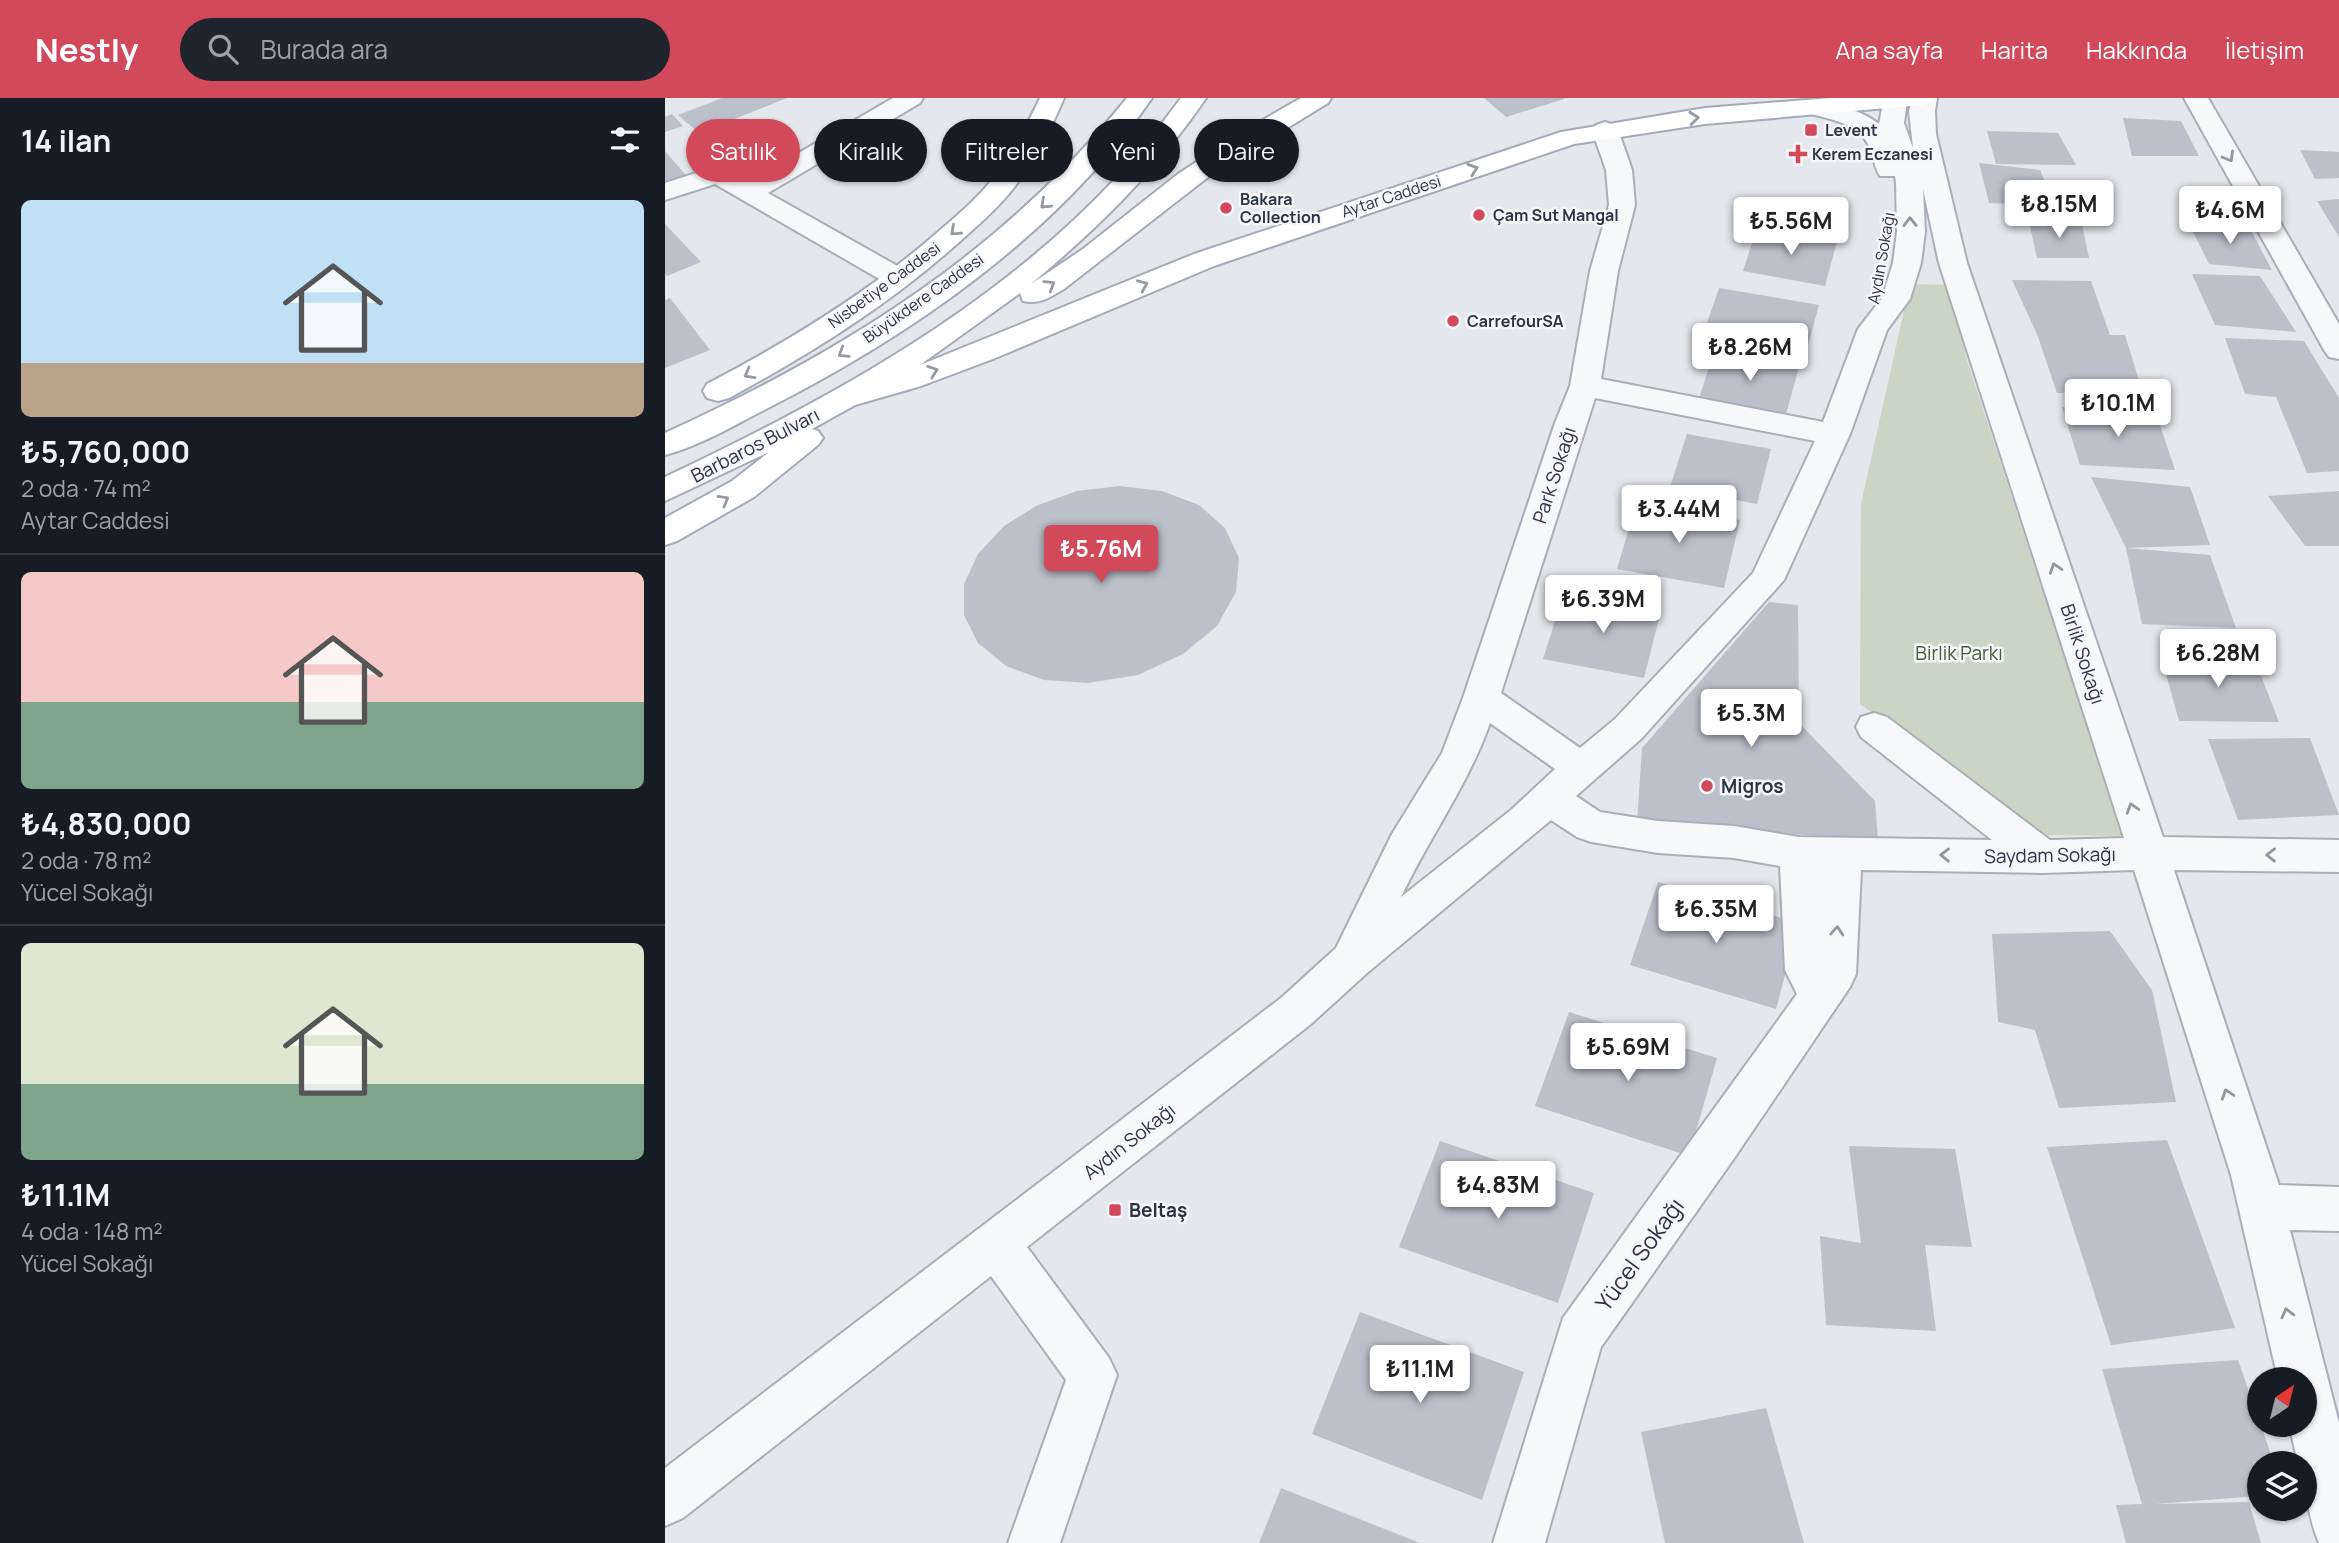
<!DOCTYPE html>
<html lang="tr">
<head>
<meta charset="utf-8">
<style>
	body { margin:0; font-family:Manrope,sans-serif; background:#20242c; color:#f1f3f6; height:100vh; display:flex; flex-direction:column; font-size:26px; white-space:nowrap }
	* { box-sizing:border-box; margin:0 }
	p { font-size:23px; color:#9ea1a6 }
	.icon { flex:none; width:38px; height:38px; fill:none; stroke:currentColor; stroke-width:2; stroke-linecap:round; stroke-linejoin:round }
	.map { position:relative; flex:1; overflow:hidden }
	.details { display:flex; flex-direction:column; background:#171b24; width:665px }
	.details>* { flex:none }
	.guide { position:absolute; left:21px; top:21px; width:665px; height:63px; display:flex; gap:14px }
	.needle { width:46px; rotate:35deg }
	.buttons { position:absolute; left:1582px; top:1269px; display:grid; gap:14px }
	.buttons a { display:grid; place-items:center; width:70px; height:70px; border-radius:50%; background:#171b24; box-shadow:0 2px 5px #0004; font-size:35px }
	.price { position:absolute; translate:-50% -60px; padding:0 16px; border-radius:7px; background:#fff; color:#222; font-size:23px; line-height:46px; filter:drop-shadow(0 2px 4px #0008) }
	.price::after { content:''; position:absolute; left:50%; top:42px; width:21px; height:16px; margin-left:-10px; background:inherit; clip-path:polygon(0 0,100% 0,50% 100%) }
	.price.active { background:#d1495b; color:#fff }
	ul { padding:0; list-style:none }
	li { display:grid; align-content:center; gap:14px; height:371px; padding:0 21px }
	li+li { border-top:2px solid #363941 }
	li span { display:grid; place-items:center; height:217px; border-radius:10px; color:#555 }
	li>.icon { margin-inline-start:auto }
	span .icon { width:126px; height:126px; fill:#fffc; stroke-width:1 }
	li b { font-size:30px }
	h2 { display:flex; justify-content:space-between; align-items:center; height:84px; padding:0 21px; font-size:30px }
	.chip { padding:0 24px; border-radius:32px; background:#171b24; box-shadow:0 2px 5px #0004; font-size:24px; line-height:63px }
	.chip.active { background:#d1495b; color:#fff }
	header { display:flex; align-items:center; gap:42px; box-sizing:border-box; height:98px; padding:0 35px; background:#d1495b; color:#fff }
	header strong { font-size:33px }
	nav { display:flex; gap:38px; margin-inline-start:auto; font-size:24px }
	.search { width:490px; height:63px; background:#20242c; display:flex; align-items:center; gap:18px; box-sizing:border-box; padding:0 24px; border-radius:38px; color:#9ea1a6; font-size:26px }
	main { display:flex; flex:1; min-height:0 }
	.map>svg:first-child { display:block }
	.green { fill:#c9d6c5 }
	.building { fill:#bbc0ca }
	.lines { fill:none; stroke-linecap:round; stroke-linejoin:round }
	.minor-casing { stroke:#a9aeb7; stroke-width:4 }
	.major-casing { stroke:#a3abb8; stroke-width:4 }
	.minor { fill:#f7f8fa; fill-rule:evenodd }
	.major { fill:#fff; fill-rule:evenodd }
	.oneway { stroke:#959aa2 }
	.oneway2 { stroke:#9196a0 }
	.poi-dot { fill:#d1495b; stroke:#f4f6f9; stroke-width:2.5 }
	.labels { text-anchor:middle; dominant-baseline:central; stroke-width:5; stroke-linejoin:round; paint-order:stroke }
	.far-poi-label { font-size:16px; font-weight:bold; fill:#2b3445; stroke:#f4f6f9; text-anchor:start }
	.far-street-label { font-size:16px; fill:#2b3445; stroke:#f4f6f9 }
	.street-label { font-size:19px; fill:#2b3445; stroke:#f4f6f9 }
	.park-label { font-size:19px; fill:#3f6138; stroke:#f4f6f9 }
	.poi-label { font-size:19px; font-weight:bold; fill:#2b3445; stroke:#f4f6f9; text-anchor:start }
	.near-street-label { font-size:23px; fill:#2b3445; stroke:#f4f6f9 }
</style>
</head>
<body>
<header>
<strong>Nestly</strong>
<div class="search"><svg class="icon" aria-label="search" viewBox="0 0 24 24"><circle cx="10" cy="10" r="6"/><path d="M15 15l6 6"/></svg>Burada ara</div>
<nav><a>Ana sayfa</a><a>Harita</a><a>Hakkında</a><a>İletişim</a></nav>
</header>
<main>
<section class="details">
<h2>14 ilan<svg class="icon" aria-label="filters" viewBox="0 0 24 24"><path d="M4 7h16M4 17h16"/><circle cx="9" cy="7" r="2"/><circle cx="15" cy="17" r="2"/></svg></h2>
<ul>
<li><span style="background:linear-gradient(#bfe0f5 75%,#b9a48a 0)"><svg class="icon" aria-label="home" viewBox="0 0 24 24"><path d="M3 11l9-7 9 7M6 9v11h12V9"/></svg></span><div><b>₺5,760,000</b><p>2 oda · 74 m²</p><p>Aytar Caddesi</p></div></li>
<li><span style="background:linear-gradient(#f6c9c9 60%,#7fa58c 0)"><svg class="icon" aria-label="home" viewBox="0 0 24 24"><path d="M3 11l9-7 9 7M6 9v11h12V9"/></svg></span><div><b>₺4,830,000</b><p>2 oda · 78 m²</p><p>Yücel Sokağı</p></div></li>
<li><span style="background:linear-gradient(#dfe7d0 65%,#7fa58c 0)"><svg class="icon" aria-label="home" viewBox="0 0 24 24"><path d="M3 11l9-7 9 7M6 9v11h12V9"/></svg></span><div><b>₺11.1M</b><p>4 oda · 148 m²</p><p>Yücel Sokağı</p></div></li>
</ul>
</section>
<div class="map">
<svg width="1674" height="1445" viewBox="0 0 1674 1445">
	<rect width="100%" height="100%" fill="#e4e7ec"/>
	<path class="green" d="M1245 186 1286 187 1302 262 1458 738 1378 737 1195 606 1196 406Z"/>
	<path class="building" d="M57 0H122L34 35 13 17Z
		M819 0H899V1L841 19Z
		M7 16 18 28 0 34V19Z
		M1458 20 1516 23 1534 58H1467Z
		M1322 33 1393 35 1411 67 1331 66Z
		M1635 52 1674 54V80L1650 81Z
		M0 53 26 83 0 93Z
		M1314 65 1375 72 1391 108 1324 105Z
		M1674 101V139L1652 103Z
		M1364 124 1417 126 1424 160H1372Z
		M0 126 36 164 2 178 0 175Z
		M1524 126 1584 129 1607 172 1544 166Z
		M1092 130 1172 143 1160 188 1078 173Z
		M1527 176 1595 178 1631 234 1550 227Z
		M1347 182 1426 183 1445 237H1460L1477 292 1392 295 1372 236Z
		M1054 190 1154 207 1141 255 1038 237Z
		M5 200 45 252 0 270V202Z
		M1560 240 1639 243 1674 300V373L1642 375 1611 299 1580 296Z
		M1049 254 1134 269 1121 316 1034 300Z
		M1397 309 1491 315 1510 372 1415 367Z
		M1022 336 1106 351 1092 406 1005 389Z
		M1426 379 1525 389 1545 447 1461 450Z
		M454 388 497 393 534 407 560 430 574 460 571 494 552 528 518 556 473 577 423 585 379 582 341 568 313 545 299 517V486L313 456 339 428 373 407 412 393Z
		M1674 393V448H1640L1603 398Z
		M972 404 1075 422 1059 490 952 471Z
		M1461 450 1545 457 1571 530 1477 526Z
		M899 495 996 513 979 580 878 561Z
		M1104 504 1133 507 1134 625 1210 703 1213 742 972 725 977 650Z
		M1588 557 1614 624 1514 623 1496 558Z
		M1645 640 1674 717 1573 722 1543 641Z
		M993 784 1134 825 1111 911 965 867Z
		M1445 833 1487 892 1511 1004 1394 1010 1370 932 1333 924 1327 836Z
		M904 914 1052 960 1024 1058 870 1008Z
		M1502 1042 1570 1230 1446 1247 1382 1049Z
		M775 1043 929 1095 893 1205 734 1149Z
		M1184 1048 1290 1051 1307 1149 1260 1147 1271 1233 1161 1227 1155 1138 1196 1145Z
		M695 1214 859 1274 817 1402 647 1336Z
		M1573 1262 1609 1365H1594V1398L1490 1406 1584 1404 1596 1445H1461L1451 1407 1477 1406 1437 1271Z
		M1101 1310 1139 1445H1000L976 1334Z
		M616 1390 755 1445H594Z"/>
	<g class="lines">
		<g class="minor-casing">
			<path id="minor" d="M228 0H258L255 5 103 95 243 174 247 180 243 186 233 188 223 186 50 86 0 102V85L53 68 84 84Z
				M1219 0 1242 2 1239 25 1248 50 1244 13 1248 0H1272L1270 13 1271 36 1302 165 1498 739 1674 742V774L1509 772 1614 1087 1674 1089V1133L1625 1132 1674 1325V1445H1654C1643 1419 1640 1393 1640 1365H1633L1624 1326H1640V1281H1613L1566 1077 1469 772 1378 775 1196 772 1191 876 1185 889 1070 1059 936 1249 880 1445H828L898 1220 1132 896 1120 872 1115 768 1069 760 993 755 926 744 912 739 886 722 702 875 646 926 362 1149 444 1260 452 1277 395 1445H343L401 1282 326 1178 18 1420 0 1428V1370L616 900 671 850 727 736 777 655 798 600 890 325 905 288 925 173 944 107 941 72 927 32 931 27 940 24 949 27 953 32 967 72 970 107 953 173 936 281 1158 324 1193 231 1217 200 1228 165 1232 134 1231 85 1230 78H1215C1208 68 1209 56 1203 46 1192 24 1160 20 1138 14L1135 9 1138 4C1160 0 1196 12 1214 26ZM1258 91 1274 165 1459 740 1385 742 1222 619 1209 615 1196 619 1191 629 1196 639 1327 742 1134 739 1069 728 993 723 935 714 911 698 976 641 1119 482 1185 336 1222 232 1245 201 1256 165 1260 134ZM930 300 1150 343 1088 475 950 621 915 650 836 595ZM825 625 890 671 846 712 736 799C764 740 803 687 825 625Z
				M1519 0H1543L1674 226V261L1664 259 1659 252Z"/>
		</g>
		<g class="major-casing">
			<path id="major" d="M375 0H399C385 33 369 64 347 92 331 112 312 128 293 145 224 207 145 256 64 300L53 303 42 300 38 293 42 286C124 243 203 195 273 134 293 117 314 99 330 78 348 54 362 27 375 0Z
				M462 0H487C393 136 247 237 101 311 69 327 35 348 0 357V335C180 253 336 156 462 0Z
				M516 0H541C492 72 433 130 366 186L418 151 513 76 577 34 636 0H666L663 5 547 76 399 191C385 199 375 207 358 203L355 195 255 267 529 156 896 34 1040 10 1166 0H1268L1265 5 1256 7 1040 26 909 46 549 168 328 261 256 288 190 307 147 331 153 333 158 340 153 347 89 399 12 443 0 447V420L67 383 104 354 0 403V379C161 303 326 213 449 82 474 57 495 28 516 0Z"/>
		</g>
		<use href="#minor" class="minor"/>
		<use href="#major" class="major"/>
	</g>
	<defs><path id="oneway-chevron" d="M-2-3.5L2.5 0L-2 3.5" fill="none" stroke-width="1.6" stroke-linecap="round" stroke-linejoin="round" transform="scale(1.75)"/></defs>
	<g class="oneway">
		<use href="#oneway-chevron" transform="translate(1029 20) rotate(-6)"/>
		<use href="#oneway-chevron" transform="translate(808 71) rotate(-19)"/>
		<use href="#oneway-chevron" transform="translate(380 106) rotate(137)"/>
		<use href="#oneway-chevron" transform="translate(290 133) rotate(138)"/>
		<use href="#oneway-chevron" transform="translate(385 187) rotate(-32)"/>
		<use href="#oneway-chevron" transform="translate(478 187) rotate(-23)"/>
		<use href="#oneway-chevron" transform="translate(178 255) rotate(148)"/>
		<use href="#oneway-chevron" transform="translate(268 273) rotate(-20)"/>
		<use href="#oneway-chevron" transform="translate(84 276) rotate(151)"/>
		<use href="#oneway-chevron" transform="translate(59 402) rotate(-30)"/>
	</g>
	<g class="oneway2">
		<use href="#oneway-chevron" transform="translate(1564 59) rotate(60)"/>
		<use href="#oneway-chevron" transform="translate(1245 124) rotate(-91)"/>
		<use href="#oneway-chevron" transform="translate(1390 470) rotate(-108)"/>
		<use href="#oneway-chevron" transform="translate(1467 710) rotate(-108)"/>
		<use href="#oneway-chevron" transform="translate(1280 757) rotate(-179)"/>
		<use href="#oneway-chevron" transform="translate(1606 757) rotate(-179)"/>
		<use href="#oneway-chevron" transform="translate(1172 833) rotate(-86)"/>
		<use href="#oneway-chevron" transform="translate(1562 996) rotate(-108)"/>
		<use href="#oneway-chevron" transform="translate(1622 1215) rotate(-104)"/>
	</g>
	<g class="poi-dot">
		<rect x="1139" y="25" width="14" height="14" rx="3.5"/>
		<path d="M1129.5 45.5h7v7h7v7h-7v7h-7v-7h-7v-7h7z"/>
		<circle cx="561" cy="110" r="7"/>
		<circle cx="814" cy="117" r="7"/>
		<circle cx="788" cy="223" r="7"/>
		<circle cx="1042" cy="688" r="7"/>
		<rect x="443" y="1105" width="14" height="14" rx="3.5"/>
	</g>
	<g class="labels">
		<g class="far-poi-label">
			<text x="1160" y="32">Levent</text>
			<text x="1147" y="56">Kerem Eczanesi</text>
			<text x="575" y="101">Bakara<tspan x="575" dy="18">Collection</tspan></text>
			<text x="828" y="117">Çam Sut Mangal</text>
			<text x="802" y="223">CarrefourSA</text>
		</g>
		<g class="far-street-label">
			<text transform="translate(726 98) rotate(-18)">Aytar Caddesi</text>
			<text transform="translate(1216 160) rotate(-80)">Aydın Sokağı</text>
			<text transform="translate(219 187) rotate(-36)">Nisbetiye Caddesi</text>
			<text transform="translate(258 200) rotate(-35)">Büyükdere Caddesi</text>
		</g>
		<g class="street-label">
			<text transform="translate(90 347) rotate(-27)">Barbaros Bulvarı</text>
			<text transform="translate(889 377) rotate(-72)">Park Sokağı</text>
			<text transform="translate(1418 556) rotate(72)">Birlik Sokağı</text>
			<text transform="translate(1385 757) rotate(-1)">Saydam Sokağı</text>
			<text transform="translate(464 1043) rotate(-38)">Aydın Sokağı</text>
		</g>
		<g class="park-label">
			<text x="1294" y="555">Birlik Parkı</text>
		</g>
		<g class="poi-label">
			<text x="1056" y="688">Migros</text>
			<text x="464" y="1112">Beltaş</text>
		</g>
		<g class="near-street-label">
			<text transform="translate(974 1156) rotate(-54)">Yücel Sokağı</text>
		</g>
	</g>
</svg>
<div class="buttons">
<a><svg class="needle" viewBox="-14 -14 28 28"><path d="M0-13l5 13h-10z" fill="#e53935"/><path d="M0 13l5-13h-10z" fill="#9ea1a6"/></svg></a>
<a><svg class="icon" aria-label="layers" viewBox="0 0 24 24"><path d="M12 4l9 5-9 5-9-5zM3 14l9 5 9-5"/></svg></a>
</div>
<b class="price" style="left:1394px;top:142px">₺8.15M</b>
<b class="price" style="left:1565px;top:148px">₺4.6M</b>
<b class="price" style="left:1126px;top:159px">₺5.56M</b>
<b class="price" style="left:1085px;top:285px">₺8.26M</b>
<b class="price" style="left:1453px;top:341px">₺10.1M</b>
<b class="price" style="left:1014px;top:447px">₺3.44M</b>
<b class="price active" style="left:436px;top:487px">₺5.76M</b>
<b class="price" style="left:938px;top:537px">₺6.39M</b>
<b class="price" style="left:1553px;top:591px">₺6.28M</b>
<b class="price" style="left:1086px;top:651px">₺5.3M</b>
<b class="price" style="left:1051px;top:847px">₺6.35M</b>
<b class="price" style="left:963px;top:985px">₺5.69M</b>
<b class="price" style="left:833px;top:1123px">₺4.83M</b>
<b class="price" style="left:755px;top:1307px">₺11.1M</b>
<div class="guide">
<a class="chip active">Satılık</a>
<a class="chip">Kiralık</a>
<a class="chip">Filtreler</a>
<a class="chip">Yeni</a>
<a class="chip">Daire</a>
</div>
</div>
</main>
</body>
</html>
